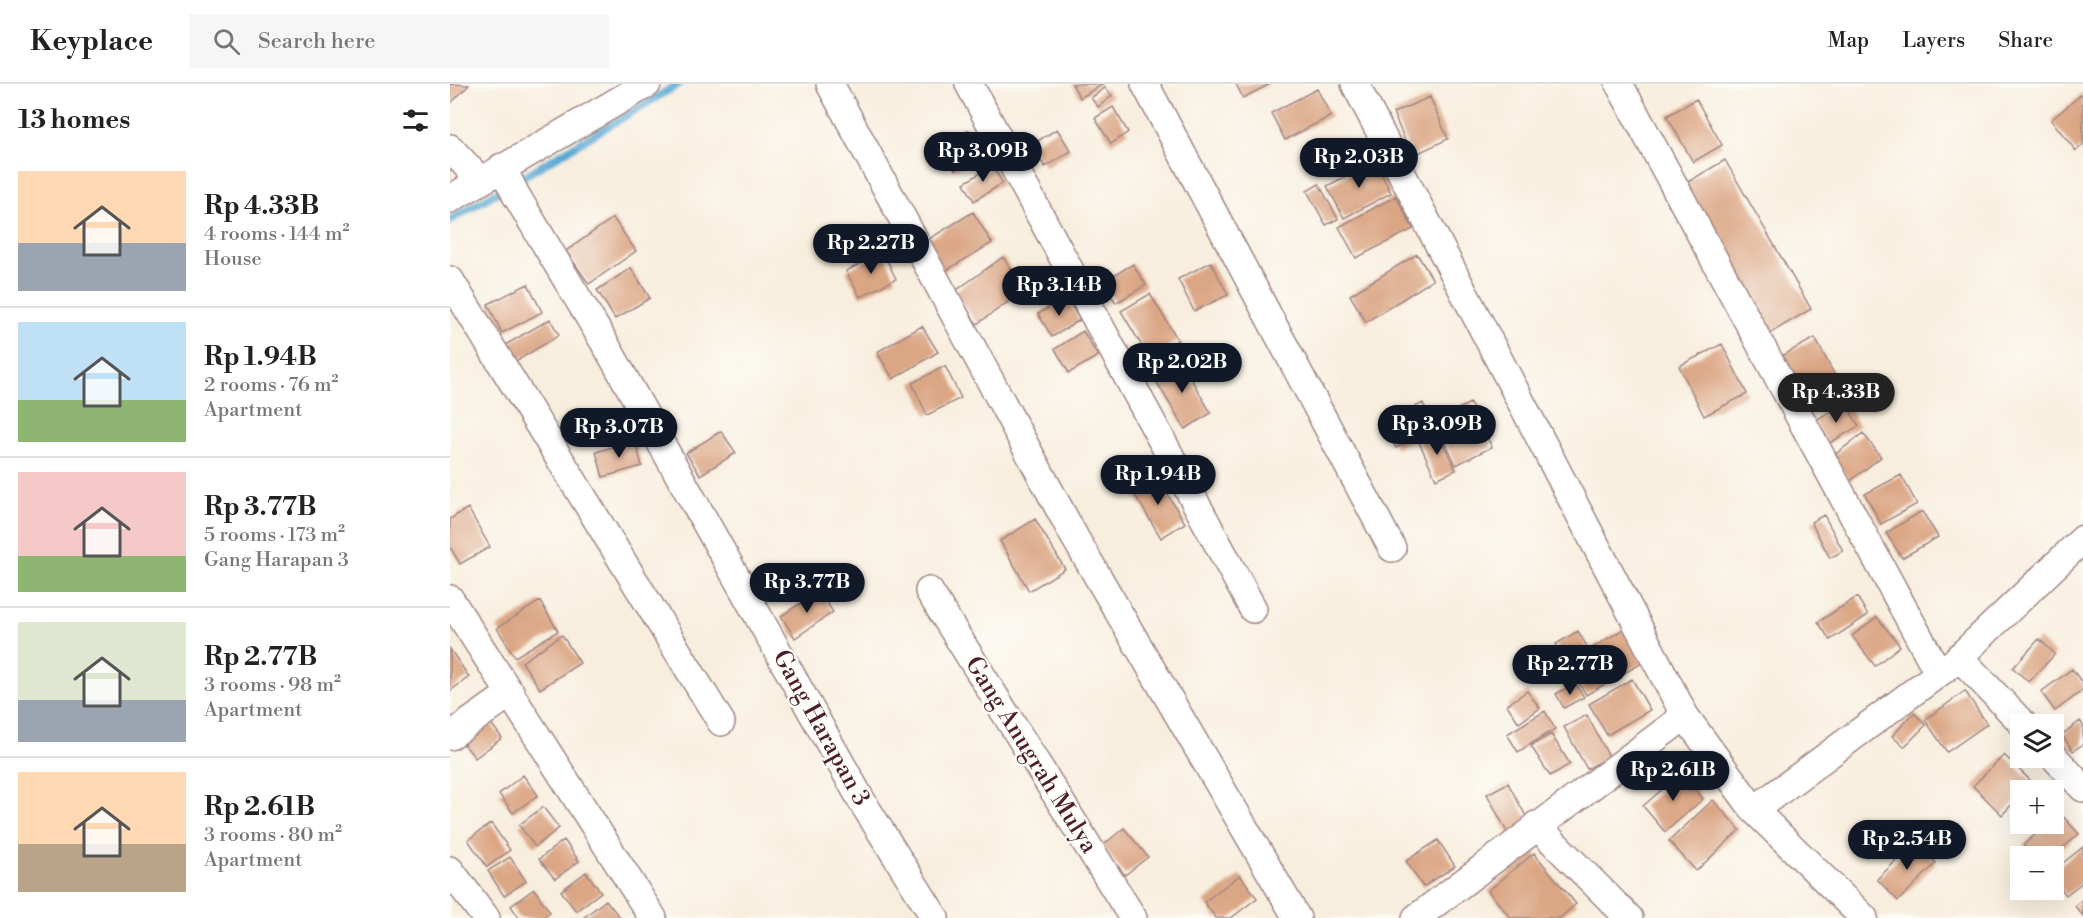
<!DOCTYPE html>
<html lang="en">
<head>
<meta charset="utf-8">
<style>
	body { margin:0; font-family:"Libre Bodoni",serif; background:#f6f6f6; color:#222; height:100vh; display:flex; flex-direction:column; font-size:22px; white-space:nowrap }
	* { box-sizing:border-box; margin:0 }
	p { font-size:20px; color:#767676 }
	.icon { flex:none; width:33px; height:33px; fill:none; stroke:currentColor; stroke-width:2; stroke-linecap:round; stroke-linejoin:round }
	.map { position:relative; flex:1; overflow:hidden }
	.sheet { display:flex; flex-direction:column; background:#fff; width:450px }
	.sheet>* { flex:none }
	.buttons { position:absolute; left:1560px; top:630px; display:grid; gap:12px }
	.buttons a { display:grid; place-items:center; width:54px; height:54px; border-radius:0px; background:#fff; box-shadow:0 6px 24px #0002; font-size:30px }
	.price { position:absolute; translate:-50% -51px; padding:0 14px; border-radius:21px; background:#111827; color:#fff; font-size:20px; line-height:39px; filter:drop-shadow(0 2px 3px #0008) }
	.price::after { content:''; position:absolute; left:50%; top:36px; width:18px; height:14px; margin-left:-9px; background:inherit; clip-path:polygon(0 0,100% 0,50% 100%) }
	.price.current { background:#222; color:#fff }
	ul { padding:0; list-style:none }
	li { display:flex; align-items:center; gap:18px; height:150px; padding:0 18px }
	li+li { border-top:2px solid #e0e0e0 }
	li span { display:grid; place-items:center; flex:none; width:168px; height:120px; border-radius:0px; color:#555 }
	li>.icon { margin-inline-start:auto }
	span .icon { width:72px; height:72px; fill:#fffc; stroke-width:1 }
	li b { font-size:26px }
	h2 { display:flex; justify-content:space-between; align-items:center; height:72px; padding:0 18px; font-size:26px }
	header { display:flex; align-items:center; gap:36px; box-sizing:border-box; height:84px; padding:0 30px; background:#fff; border-bottom:2px solid #e0e0e0 }
	header strong { font-size:28px }
	nav { display:flex; gap:33px; margin-inline-start:auto; font-size:21px }
	.search { width:420px; height:54px; background:#f6f6f6; display:flex; align-items:center; gap:15px; box-sizing:border-box; padding:0 21px; border-radius:0px; color:#767676; font-size:22px }
	main { display:flex; flex:1; min-height:0 }
	.map>svg:first-child { display:block }
	.lines { fill:none; stroke-linecap:round; stroke-linejoin:round }
	.stream { stroke:#58a9d3; stroke-width:8 }
	.building { fill:#dba684 }
	.street-casing { stroke:#a18684; stroke-width:30 }
	.street { stroke:#fff; stroke-width:27 }
	.labels { text-anchor:middle; dominant-baseline:central; stroke-width:5; stroke-linejoin:round; paint-order:stroke }
	.street-label { font-size:24px; fill:#4a1f2b; stroke:#fdfcf7 }
</style>
</head>
<body>
<header>
<strong>Keyplace</strong>
<div class="search"><svg class="icon" aria-label="search" viewBox="0 0 24 24"><circle cx="10" cy="10" r="6"/><path d="M15 15l6 6"/></svg>Search here</div>
<nav><a>Map</a><a>Layers</a><a>Share</a></nav>
</header>
<main>
<section class="sheet">
<h2>13 homes<svg class="icon" aria-label="filters" viewBox="0 0 24 24"><path d="M4 7h16M4 17h16"/><circle cx="9" cy="7" r="2"/><circle cx="15" cy="17" r="2"/></svg></h2>
<ul>
<li><span style="background:linear-gradient(#ffd9b3 60%,#9aa5b1 0)"><svg class="icon" aria-label="home" viewBox="0 0 24 24"><path d="M3 11l9-7 9 7M6 9v11h12V9"/></svg></span><div><b>Rp 4.33B</b><p>4 rooms · 144 m²</p><p>House</p></div></li>
<li><span style="background:linear-gradient(#bfe0f5 65%,#8fb573 0)"><svg class="icon" aria-label="home" viewBox="0 0 24 24"><path d="M3 11l9-7 9 7M6 9v11h12V9"/></svg></span><div><b>Rp 1.94B</b><p>2 rooms · 76 m²</p><p>Apartment</p></div></li>
<li><span style="background:linear-gradient(#f6c9c9 70%,#8fb573 0)"><svg class="icon" aria-label="home" viewBox="0 0 24 24"><path d="M3 11l9-7 9 7M6 9v11h12V9"/></svg></span><div><b>Rp 3.77B</b><p>5 rooms · 173 m²</p><p>Gang Harapan 3</p></div></li>
<li><span style="background:linear-gradient(#dfe7d0 65%,#9aa5b1 0)"><svg class="icon" aria-label="home" viewBox="0 0 24 24"><path d="M3 11l9-7 9 7M6 9v11h12V9"/></svg></span><div><b>Rp 2.77B</b><p>3 rooms · 98 m²</p><p>Apartment</p></div></li>
<li><span style="background:linear-gradient(#ffd9b3 60%,#b9a48a 0)"><svg class="icon" aria-label="home" viewBox="0 0 24 24"><path d="M3 11l9-7 9 7M6 9v11h12V9"/></svg></span><div><b>Rp 2.61B</b><p>3 rooms · 80 m²</p><p>Apartment</p></div></li>
</ul>
</section>
<div class="map">
<svg width="1633" height="834" viewBox="0 0 1633 834">
	<rect width="100%" height="100%" fill="#fdfcf7"/>
	<filter id="ink" filterUnits="userSpaceOnUse"><feTurbulence type="fractalNoise" baseFrequency=".0167" numOctaves="2"/><feDisplacementMap in="SourceGraphic" scale="12" xChannelSelector="R" yChannelSelector="G"/><feConvolveMatrix kernelMatrix="1 2 1 2 8 2 1 2 1" color-interpolation-filters="sRGB"/></filter>
	<filter id="wash" filterUnits="userSpaceOnUse"><feTurbulence type="fractalNoise" baseFrequency=".008" numOctaves="4" result="noise"/><feDisplacementMap in="SourceGraphic" scale="24" xChannelSelector="R" yChannelSelector="G"/><feGaussianBlur stdDeviation="1.35" result="paint"/><feColorMatrix in="noise" values="0 0 0 0 0 0 0 0 0 0 0 0 0 0 0 0 0 1.4 0 .05"/><feComposite in="paint" operator="in"/></filter>
	<g filter="url(#wash)">
		<rect width="100%" height="100%" fill="#f8eede"/>
		<g class="lines">
			<path class="stream" d="M0 136 229 0"/>
		</g>
		<g id="blocks">
			<path class="building" d="M0 0 19 1 0 20Z
				M622 0H653L630 14Z
				M786 0H820L793 14Z
				M655 4 662 12 648 23 641 14Z
				M867 5 881 32 835 56 821 29Z
				M1633 9V61L1626 67 1601 36Z
				M980 13 998 55 962 72 943 29Z
				M1246 15 1272 61 1243 78 1217 32Z
				M663 23 678 48 661 60 645 34Z
				M607 45 621 67 595 83 581 61Z
				M519 46 533 69 505 86 491 63Z
				M1275 76 1361 225 1317 251 1231 102Z
				M925 77 941 109 894 134 877 102Z
				M542 82 553 99 524 117 514 99Z
				M869 100 888 135 876 141 857 107Z
				M946 112 963 145 906 174 889 143Z
				M523 128 542 159 492 189 474 158Z
				M163 134 186 167 139 200 116 167Z
				M433 168 446 195 410 213 396 187Z
				M967 170 983 196 916 238 900 211Z
				M553 173 575 206 527 240 504 208Z
				M761 178 778 211 744 227 728 195Z
				M683 180 696 201 666 219 653 198Z
				M181 184 200 214 165 235 147 206Z
				M78 200 92 228 52 249 38 220Z
				M700 210 728 256 699 274 671 227Z
				M616 213 630 236 602 253 588 230Z
				M100 235 109 251 65 278 55 261Z
				M472 242 488 268 443 295 427 268Z
				M633 247 648 272 619 289 605 265Z
				M1365 254 1394 309 1360 327 1331 272Z
				M1272 260 1297 310 1254 332 1229 282Z
				M730 276 761 329 735 345 703 292Z
				M495 282 511 314 477 331 462 299Z
				M973 319 985 345 946 364 933 339Z
				M1020 319 1042 363 1006 381 985 336Z
				M1395 319 1409 342 1378 360 1364 337Z
				M271 347 286 369 250 391 236 369Z
				M988 348 1006 386 986 395 969 358Z
				M1413 349 1431 373 1400 397 1382 373Z
				M185 356 192 382 153 393 146 368Z
				M706 391 735 439 711 454 682 406Z
				M1451 391 1467 420 1431 440 1415 410Z
				M18 424 40 463 10 480 0 463V435Z
				M1472 427 1488 453 1452 474 1436 449Z
				M1374 431 1393 467 1380 474 1361 438Z
				M585 435 615 485 579 507 550 457Z
				M369 507 383 528 345 554 331 532Z
				M1407 513 1418 531 1380 556 1368 538Z
				M90 517 108 547 65 573 47 544Z
				M1427 533 1450 562 1425 582 1402 552Z
				M1175 544 1194 578 1136 611 1106 560 1128 547 1139 566Z
				M112 551 130 579 90 605 72 578Z
				M1589 555 1605 570 1579 598 1563 584Z
				M0 565 19 593 0 607Z
				M1105 571 1115 586 1095 598 1086 582Z
				M1622 585 1633 600V606L1605 627 1591 608Z
				M1182 595 1200 626 1157 651 1139 620Z
				M1125 599 1134 613 1114 624 1106 610Z
				M1077 607 1090 624 1069 639 1057 621Z
				M1515 607 1537 640 1497 668 1475 636Z
				M1095 627 1105 645 1068 668 1057 650Z
				M1464 629 1476 641 1454 663 1442 652Z
				M1137 631 1159 673 1137 685 1114 643Z
				M37 634 52 654 25 674 10 655Z
				M1630 637 1633 641V660L1623 667 1612 651Z
				M1101 650 1120 680 1100 692 1081 662Z
				M1554 671 1583 699 1575 706H1570V712L1552 731 1523 702Z
				M1231 689 1253 715 1215 748 1193 722Z
				M73 691 88 711 63 729 49 710Z
				M1058 699 1079 738 1058 750 1037 710Z
				M1263 716 1290 746 1246 787 1219 757Z
				M93 723 109 744 85 763 69 741Z
				M1610 729 1629 750 1603 772H1583L1573 761 1598 740H1604V735Z
				M41 739 60 766 37 783 18 756Z
				M674 744 698 773 675 791 652 762Z
				M114 756 129 777 105 795 89 775Z
				M988 756 1005 782 973 803 956 777Z
				M1466 758 1486 779 1448 817 1427 795Z
				M1633 763V798L1616 811 1604 796V786Z
				M1084 769 1126 820 1110 834H1061L1038 807Z
				M60 773 76 797 54 812 38 787Z
				M136 788 151 808 126 827 111 807Z
				M790 791 807 814 781 834H766L754 818Z
				M84 805 100 828 91 834H69L61 822Z
				M1633 815V832L1625 822Z
				M156 816 170 834H133Z"/>
		</g>
	</g>
	<g filter="url(#ink)">
		<use href="#blocks" fill-opacity="0" stroke="#a18684" stroke-width="1.5"/>
		<g class="lines">
			<g class="street-casing">
				<path id="street" d="M380 0 624 452 847 834
					M519 0 803 525
					M695 0 942 464
					M905 0 1235 632 1304 726 1414 834
					M1169 0 1488 588
					M0 64 31 97
					M52 83 66 111 157 263 413 719 485 834
					M0 115 197 0
					M0 196 271 638
					M479 507 683 834
					M0 515 203 834
					M1509 573 1573 640
					M0 652 61 609
					M1604 673 1633 704
					M1304 726 1504 578 1633 455
					M1086 741 1179 834
					M0 786 36 834
					M966 834 1235 632"/>
			</g>
			<use href="#street" class="street"/>
		</g>
	</g>
	<g class="labels">
		<g class="street-label">
			<text transform="translate(371 644) rotate(61)">Gang Harapan 3</text>
			<text transform="translate(581 671) rotate(58)">Gang Anugrah Mulya</text>
		</g>
	</g>
</svg>
<div class="buttons">
<a><svg class="icon" aria-label="layers" viewBox="0 0 24 24"><path d="M12 4l9 5-9 5-9-5zM3 14l9 5 9-5"/></svg></a>
<a>+</a>
<a>−</a>
</div>
<b class="price" style="left:533px;top:99px">Rp 3.09B</b>
<b class="price" style="left:909px;top:105px">Rp 2.03B</b>
<b class="price" style="left:421px;top:191px">Rp 2.27B</b>
<b class="price" style="left:609px;top:233px">Rp 3.14B</b>
<b class="price" style="left:732px;top:310px">Rp 2.02B</b>
<b class="price current" style="left:1386px;top:340px">Rp 4.33B</b>
<b class="price" style="left:987px;top:372px">Rp 3.09B</b>
<b class="price" style="left:169px;top:375px">Rp 3.07B</b>
<b class="price" style="left:708px;top:422px">Rp 1.94B</b>
<b class="price" style="left:357px;top:530px">Rp 3.77B</b>
<b class="price" style="left:1120px;top:612px">Rp 2.77B</b>
<b class="price" style="left:1223px;top:718px">Rp 2.61B</b>
<b class="price" style="left:1457px;top:787px">Rp 2.54B</b>
</div>
</main>
</body>
</html>
